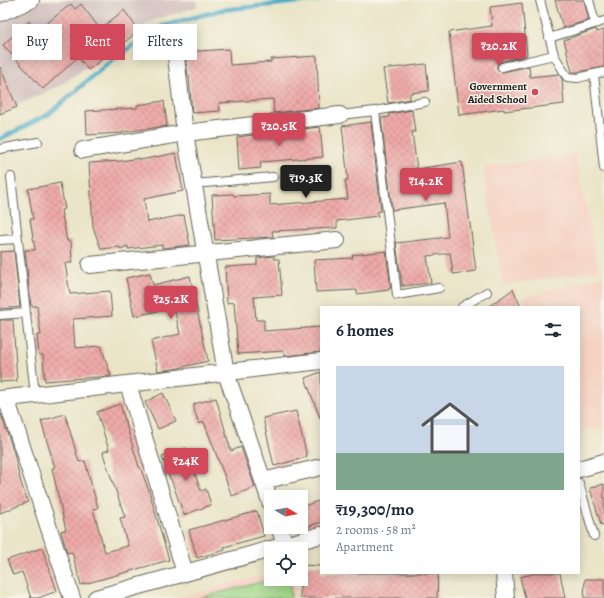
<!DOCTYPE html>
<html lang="en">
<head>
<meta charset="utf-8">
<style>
	body { margin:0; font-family:Alegreya,serif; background:#f2f2f3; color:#1f2937; height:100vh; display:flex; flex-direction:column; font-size:15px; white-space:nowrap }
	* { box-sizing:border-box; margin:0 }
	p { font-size:13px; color:#747a83 }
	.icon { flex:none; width:22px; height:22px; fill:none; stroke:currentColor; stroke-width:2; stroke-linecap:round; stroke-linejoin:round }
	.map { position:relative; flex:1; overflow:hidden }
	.details { position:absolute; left:320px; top:306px; width:260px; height:268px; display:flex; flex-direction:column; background:#fff; border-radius:0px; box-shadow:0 2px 10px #0003 }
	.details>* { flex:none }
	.guide { position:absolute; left:12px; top:24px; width:248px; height:36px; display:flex; gap:8px }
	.needle { width:26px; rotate:99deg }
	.buttons { position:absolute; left:264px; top:490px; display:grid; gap:8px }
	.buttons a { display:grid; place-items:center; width:44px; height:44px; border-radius:0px; background:#fff; box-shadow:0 2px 10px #0003; font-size:20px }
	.price { position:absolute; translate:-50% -34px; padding:0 9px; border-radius:4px; background:#d1495b; color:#fff; font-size:13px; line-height:26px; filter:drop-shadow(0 1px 2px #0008) }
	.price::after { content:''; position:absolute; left:50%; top:24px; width:12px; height:9px; margin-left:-6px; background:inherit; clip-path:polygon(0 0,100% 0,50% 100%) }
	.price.current { background:#222; color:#fff }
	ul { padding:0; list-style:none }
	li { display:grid; align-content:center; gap:8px; height:212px; padding:0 16px }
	li span { display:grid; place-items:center; height:124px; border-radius:0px; color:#555 }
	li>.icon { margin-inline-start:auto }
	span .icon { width:72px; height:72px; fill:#fffc; stroke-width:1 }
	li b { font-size:17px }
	h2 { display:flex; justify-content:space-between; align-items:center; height:48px; padding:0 16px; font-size:17px }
	.tag { padding:0 14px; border-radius:0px; background:#fff; box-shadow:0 2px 10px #0003; font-size:14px; line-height:36px }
	.tag.current { background:#d1495b; color:#fff }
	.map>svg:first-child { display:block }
	.built { fill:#f5d2c2 }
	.industrial { fill:#d1bfbd }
	.grass { fill:#a0d788; stroke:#5e7a52 }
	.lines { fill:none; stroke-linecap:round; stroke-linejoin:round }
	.stream { stroke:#47aac6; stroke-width:4.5 }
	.building { fill:url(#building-cross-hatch) }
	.lane-casing { stroke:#646258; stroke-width:10 }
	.street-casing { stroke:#646258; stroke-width:18 }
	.lane { stroke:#fff; stroke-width:8 }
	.street { stroke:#fff; stroke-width:16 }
	.poi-dot { fill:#d1495b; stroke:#f7f3e8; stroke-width:1.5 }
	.labels { text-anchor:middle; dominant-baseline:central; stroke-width:3; stroke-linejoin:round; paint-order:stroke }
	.poi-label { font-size:11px; font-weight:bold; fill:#1c1c1c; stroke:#f7f3e8; text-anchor:end }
</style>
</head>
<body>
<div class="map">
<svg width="604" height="598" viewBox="0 0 604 598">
	<defs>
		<pattern id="building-cross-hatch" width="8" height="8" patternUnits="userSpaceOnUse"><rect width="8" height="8" fill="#eeaaa8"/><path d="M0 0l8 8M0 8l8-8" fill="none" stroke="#cc9290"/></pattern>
	</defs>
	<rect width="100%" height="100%" fill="#f7f3e8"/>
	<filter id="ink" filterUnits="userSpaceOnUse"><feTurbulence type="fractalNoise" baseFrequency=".025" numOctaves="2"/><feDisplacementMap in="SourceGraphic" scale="8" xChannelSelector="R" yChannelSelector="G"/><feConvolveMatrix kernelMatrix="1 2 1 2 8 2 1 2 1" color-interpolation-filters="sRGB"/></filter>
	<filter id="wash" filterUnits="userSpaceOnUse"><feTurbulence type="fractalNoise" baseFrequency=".012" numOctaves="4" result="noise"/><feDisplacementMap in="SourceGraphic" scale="16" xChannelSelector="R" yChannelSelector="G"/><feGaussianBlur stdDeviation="0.9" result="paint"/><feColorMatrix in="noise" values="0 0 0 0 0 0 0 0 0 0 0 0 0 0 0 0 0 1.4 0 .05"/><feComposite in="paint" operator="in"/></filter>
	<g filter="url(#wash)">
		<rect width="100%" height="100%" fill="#eae5c8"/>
		<path class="built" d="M575 153 599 271 503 285 483 168Z
			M602 277 604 287V426L579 434V307H526L523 297Z
			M271 573V579H296L297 598H177Z"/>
		<path class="industrial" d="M0 0H197V7L151 21 61 85 0 113Z"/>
		<path class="grass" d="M272 579H290L291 598H199Z"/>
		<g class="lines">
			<path class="stream" d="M0 139 49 114 114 58 163 26 221 10 320 0"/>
		</g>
		<g id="blocks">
			<path class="building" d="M555 0H584L589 20 563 28Z
				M522 3 527 55 500 62 497 65V69L498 71 503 72 529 66 530 77 559 74 562 79 564 104 504 111V109L459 115 449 32 492 26 490 7Z
				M71 4 75 9 81 4 100 29 124 10 139 31 88 70 78 57 43 89 3 45 29 21 37 31Z
				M596 29 597 32 604 30V67L578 72H572L564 40Z
				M229 49 230 65 271 62V59L317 56 319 108 274 113 273 99 219 103 220 111 192 113 189 76H188L185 52Z
				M426 64 429 91 410 93V99L388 103 383 69Z
				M0 67 17 107 0 114Z
				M164 101 167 126 123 132V133L87 135 86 111 137 108V105Z
				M412 110 415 132H412L417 169 462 162 476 271 453 274 450 253 427 256 431 283 402 286 396 243 448 237 444 203 392 210 381 118 390 117 389 114Z
				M371 122 381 211 377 212 378 216 337 221V228L272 231 273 237 215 240 212 195 233 194 234 196 270 194V205L348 199 345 180H348L342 126Z
				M320 127 323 157 260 162 261 168 239 170 237 137Z
				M176 153 183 191 144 199 147 222 184 215 190 245 162 248V245L128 249V246L120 249V247L101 249 93 227 89 163 120 161 140 158V160Z
				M60 183 65 209 61 210 67 241H71L72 263H65L70 294 110 291 112 316 73 319 75 348 101 346 111 376 45 381 43 355H39L37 335H41L37 306H31L25 250H35L30 219H33L28 189Z
				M14 251 20 307 0 309V252Z
				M386 251 391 288H389V290L357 294V290L316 292 314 260 353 258 352 255Z
				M274 256V259H279L282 295 254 297 256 320H264V331L321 327V352L284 356V351L238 354 234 302 227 303 225 267 257 265V258Z
				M150 273 153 285 190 276 208 361 174 369 158 371 151 341 180 334 174 308 134 316 126 278Z
				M513 289 521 307H488L505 295Z
				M0 320H13L17 381 0 382Z
				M321 372V418H320L305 378Z
				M163 393 176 421 158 429 145 402Z
				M216 398 231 451 241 447 255 487 232 496 204 422 199 424 194 409V404Z
				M120 404 139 467H140L149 491 169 560 81 585 72 552 67 553 61 531 66 530 52 468H55L41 421 65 414 79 462 85 461 98 508 93 509 105 552 128 546 120 518 125 517 104 457 103 452 109 450 97 412Z
				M296 411 307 457 274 466 263 418Z
				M0 414H1L14 453 21 483 28 502 0 513Z
				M186 448 201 491 206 489 211 505 184 515 171 479H170L162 457Z
				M604 484V524L601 525 590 488Z
				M321 500V522L301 529V507Z
				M257 511 264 536 224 547 225 550 197 558 189 530Z
				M42 548 57 591 38 598H31L22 572 13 575 7 560Z
				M301 565 321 566V573H438L437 598H300Z
				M537 573H560L565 598H525L520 577Z
				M585 579H604V598H584Z"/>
		</g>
	</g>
	<g filter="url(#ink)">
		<use href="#blocks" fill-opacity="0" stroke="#646258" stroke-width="1"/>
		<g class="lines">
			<g class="lane-casing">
				<path id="lane" d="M589 0 595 23
					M549 38 604 21
					M554 55 567 77 578 78 594 74
					M502 67 554 55 540 0
					M604 72 594 74 604 168
					M375 111 397 295 439 288
					M340 115 375 111 425 102
					M0 149 38 142
					M11 177 35 395
					M194 184 273 177
					M0 240 18 239
					M462 307 487 292
					M0 315 26 313
					M579 483 594 536"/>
			</g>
			<g class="street-casing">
				<path id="street" d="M0 13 31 0
					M174 40 185 133 226 373 271 504
					M83 150 185 133 340 115
					M90 265 337 240
					M128 384 185 573
					M6 398 72 598
					M0 399 321 361
					M579 469 604 462
					M263 481 321 467
					M279 527 285 544
					M504 573 506 598
					M96 598 321 535"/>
			</g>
			<use href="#lane" class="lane"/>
			<use href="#street" class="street"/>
		</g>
	</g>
	<circle class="poi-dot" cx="535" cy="92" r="4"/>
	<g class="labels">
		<g class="poi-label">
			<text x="527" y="86">Government<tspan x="527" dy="13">Aided School</tspan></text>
		</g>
	</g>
</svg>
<div class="buttons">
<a><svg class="needle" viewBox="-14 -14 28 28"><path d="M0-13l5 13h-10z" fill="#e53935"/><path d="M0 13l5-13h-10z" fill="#747a83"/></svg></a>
<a><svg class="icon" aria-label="locate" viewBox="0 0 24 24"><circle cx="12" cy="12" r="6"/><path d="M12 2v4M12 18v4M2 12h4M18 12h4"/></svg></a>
</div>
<b class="price" style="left:499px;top:67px">₹20.2K</b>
<b class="price" style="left:279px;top:147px">₹20.5K</b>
<b class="price current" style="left:306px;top:199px">₹19.3K</b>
<b class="price" style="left:426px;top:202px">₹14.2K</b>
<b class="price" style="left:171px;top:320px">₹25.2K</b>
<b class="price" style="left:186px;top:482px">₹24K</b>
<div class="guide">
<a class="tag">Buy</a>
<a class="tag current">Rent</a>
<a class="tag">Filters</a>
</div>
<section class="details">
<h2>6 homes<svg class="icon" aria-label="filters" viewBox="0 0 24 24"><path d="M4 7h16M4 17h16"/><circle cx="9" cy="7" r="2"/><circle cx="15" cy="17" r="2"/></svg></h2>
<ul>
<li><span style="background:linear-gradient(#c9d6e8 70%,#7fa58c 0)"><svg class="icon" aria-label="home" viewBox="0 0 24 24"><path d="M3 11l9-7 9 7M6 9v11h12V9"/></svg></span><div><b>₹19,300/mo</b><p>2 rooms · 58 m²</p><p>Apartment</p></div></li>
</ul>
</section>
</div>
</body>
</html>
